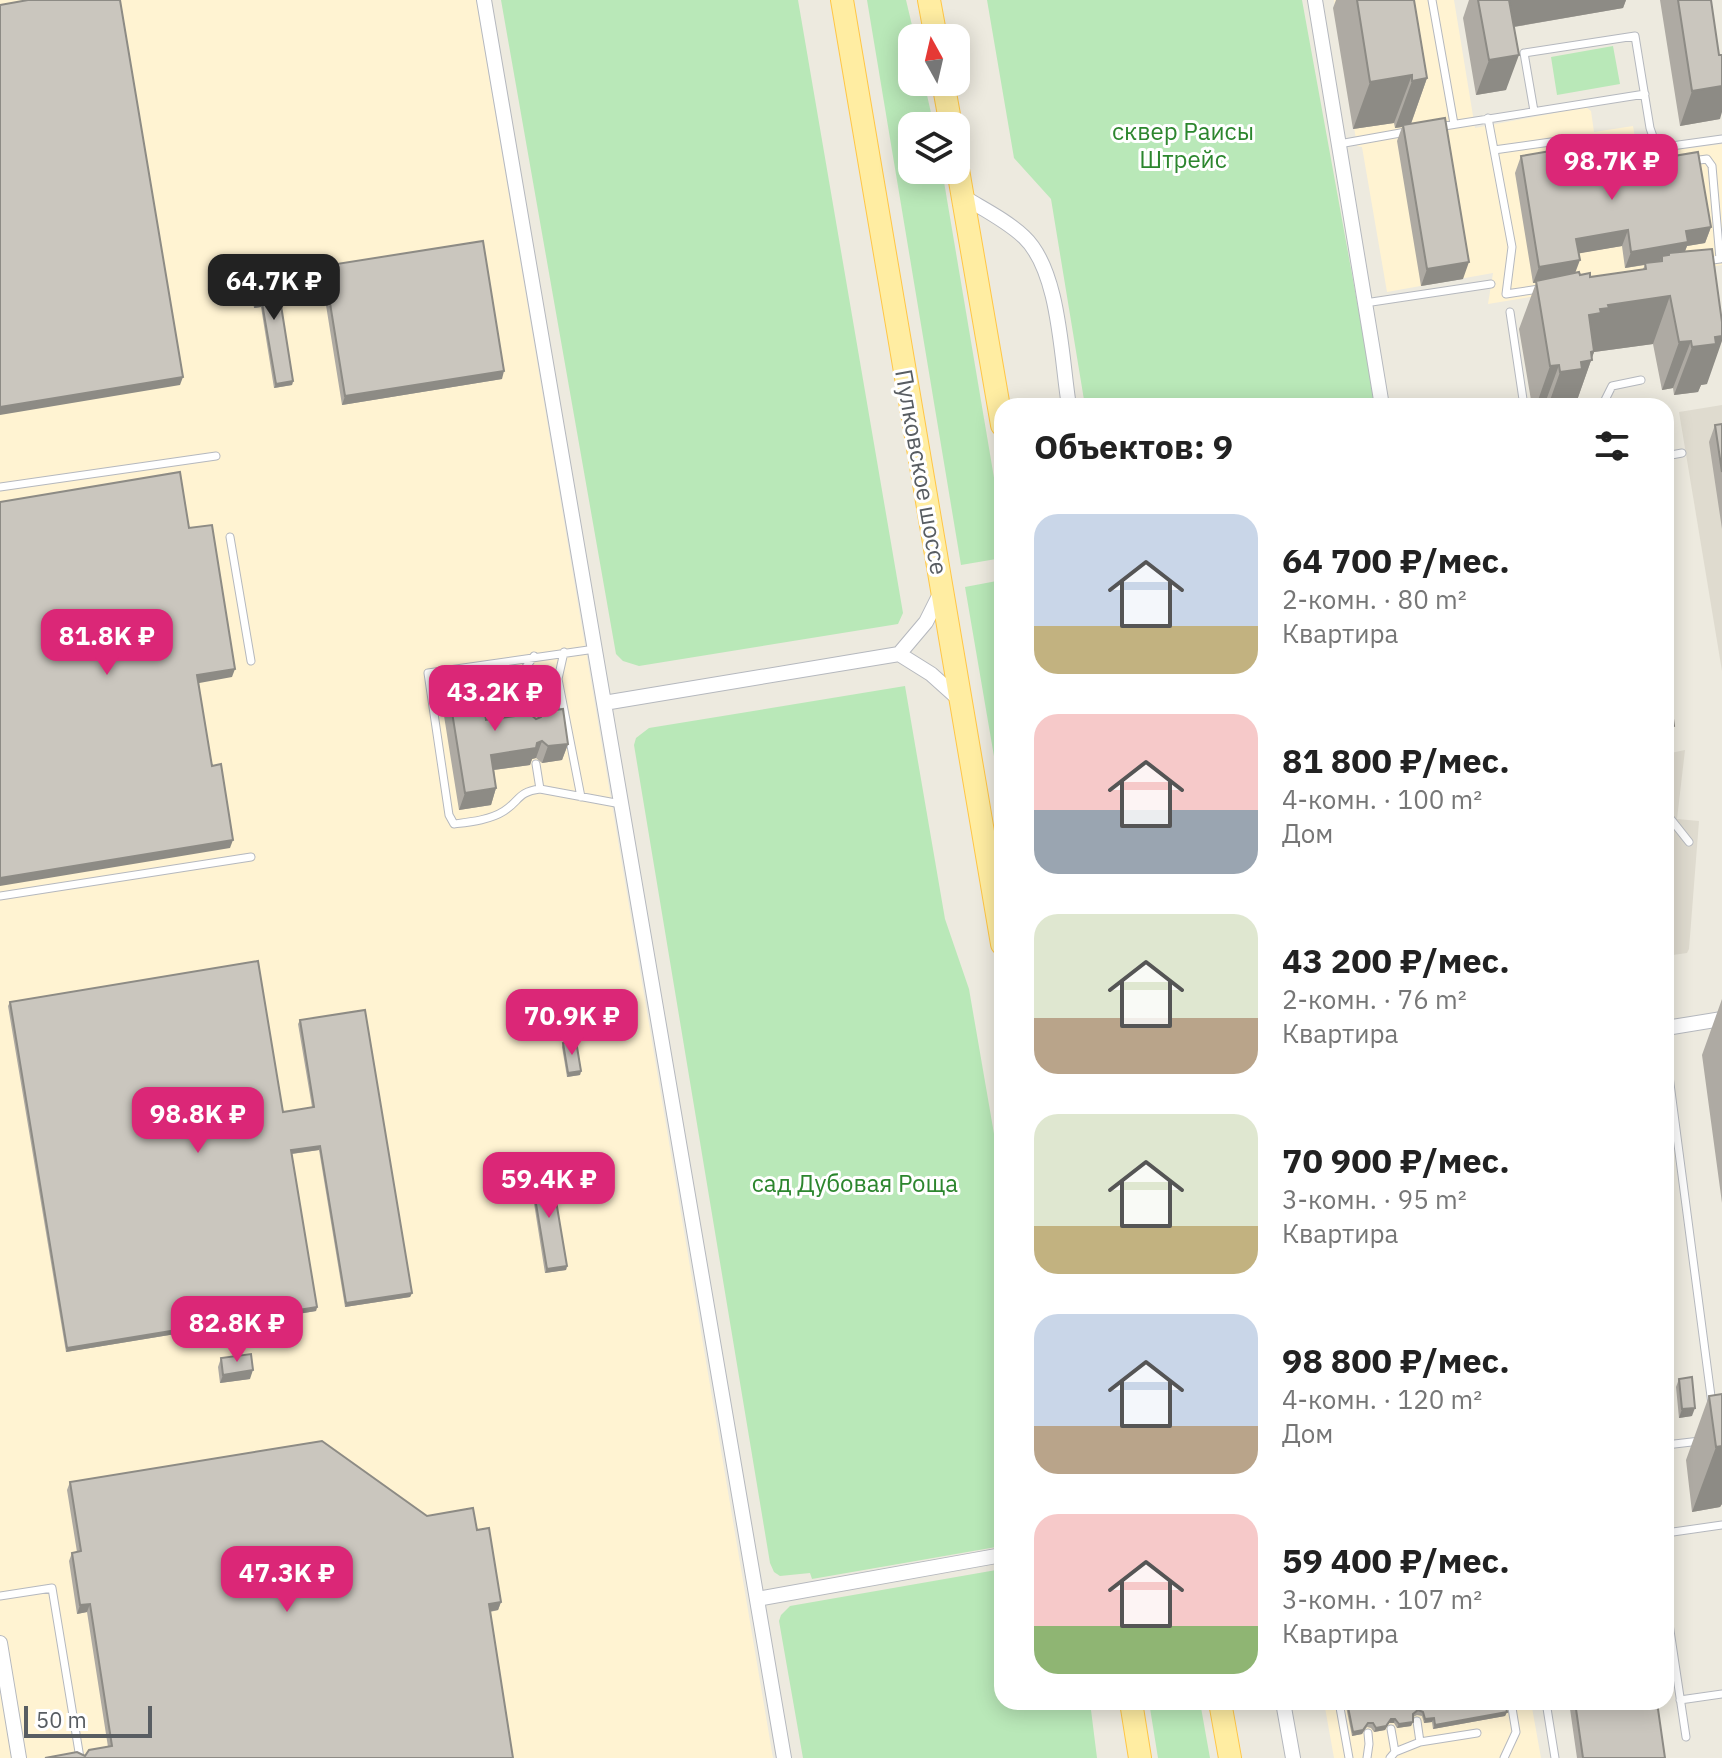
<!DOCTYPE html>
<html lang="ru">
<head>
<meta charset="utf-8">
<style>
	body { margin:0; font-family:"IBM Plex Sans",sans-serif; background:#f6f6f6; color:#222; height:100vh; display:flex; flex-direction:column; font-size:30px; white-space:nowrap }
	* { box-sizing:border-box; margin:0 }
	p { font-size:26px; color:#767676 }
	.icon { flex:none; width:44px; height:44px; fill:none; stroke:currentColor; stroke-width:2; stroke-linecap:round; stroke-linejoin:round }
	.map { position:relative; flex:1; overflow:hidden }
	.drawer { position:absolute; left:994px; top:398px; width:680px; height:1312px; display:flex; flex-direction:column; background:#fff; border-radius:24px; box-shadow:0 4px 20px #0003 }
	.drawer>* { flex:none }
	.needle { width:52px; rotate:352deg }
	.tools { position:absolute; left:898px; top:24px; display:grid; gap:16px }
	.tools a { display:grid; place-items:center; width:72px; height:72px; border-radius:16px; background:#fff; box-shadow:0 4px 20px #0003; font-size:40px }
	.scale { position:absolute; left:24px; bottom:20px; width:128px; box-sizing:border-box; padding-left:8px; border:4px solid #585d62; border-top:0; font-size:22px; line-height:28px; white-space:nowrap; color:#585d62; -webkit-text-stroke:6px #fff; paint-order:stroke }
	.price { position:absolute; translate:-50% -68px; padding:0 18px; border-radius:16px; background:#db2777; color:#fff; font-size:26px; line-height:52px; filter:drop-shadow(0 2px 4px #0008) }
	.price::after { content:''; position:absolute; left:50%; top:48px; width:24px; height:18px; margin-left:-12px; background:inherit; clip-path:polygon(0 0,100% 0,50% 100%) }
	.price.selected { background:#222; color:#fff }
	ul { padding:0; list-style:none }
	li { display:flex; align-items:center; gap:24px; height:200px; padding:0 40px }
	li span { display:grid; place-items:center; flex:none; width:224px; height:160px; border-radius:24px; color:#555 }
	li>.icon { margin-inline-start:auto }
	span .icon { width:96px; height:96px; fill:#fffc; stroke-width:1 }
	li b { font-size:34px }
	h2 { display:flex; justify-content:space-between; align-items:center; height:96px; padding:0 40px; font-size:34px }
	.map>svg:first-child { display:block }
	.commercial { fill:#fff3d2 }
	.education { fill:#dfdbcf }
	.green { fill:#b9e8b8 }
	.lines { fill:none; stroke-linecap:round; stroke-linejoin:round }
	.service-casing { stroke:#b5b8be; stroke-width:9 }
	.minor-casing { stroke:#b5b8be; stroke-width:16 }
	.primary-casing { stroke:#ffc646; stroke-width:24 }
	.service { stroke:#fff; stroke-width:7 }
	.minor { stroke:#fff; stroke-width:14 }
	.primary { stroke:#ffeda2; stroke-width:22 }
	.wall { fill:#aeaaa3; fill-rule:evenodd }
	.shaded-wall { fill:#8d8b85 }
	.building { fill:#cac6be; stroke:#8d8b85; stroke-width:2 }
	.labels { text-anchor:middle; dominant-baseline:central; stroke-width:6; stroke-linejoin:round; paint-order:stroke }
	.park-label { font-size:24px; fill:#2c862e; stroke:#fff }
	.street-label { font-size:24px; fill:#585d62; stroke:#fff }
</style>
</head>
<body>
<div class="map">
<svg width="1722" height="1758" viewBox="0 0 1722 1758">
	<rect width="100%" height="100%" fill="#edeadf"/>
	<path class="commercial" d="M0 0H476L773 1758H0Z
		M1334 0H1454L1475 128 1586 107 1591 111 1594 132 1633 126 1638 155 1722 144V265L1488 304 1493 273 1387 292 1362 147 1357 146Z
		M1324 1702H1531L1541 1758H1334Z"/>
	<path class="education" d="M1722 405V671L1679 412Z
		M1685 750 1677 819 1699 821 1689 949 1687 953 1666 956V754Z"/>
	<path class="green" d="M501 0H798L903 613 898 624 639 666 623 661 616 654Z
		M867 0H906L915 38H912V82H924L934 126H912V170H942L1002 525V558L961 565Z
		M987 0H1302L1376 406H1085L1051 199 1014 158Z
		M1613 46 1620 84 1557 95 1551 57Z
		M1002 580V803L965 587Z
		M905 686 945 919 969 989 1002 1180V1546L812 1579 810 1573 780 1576 774 1572 770 1563 634 745 636 738 649 728Z
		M1002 1569V1702H1090L1097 1758H803L779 1621 781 1615 790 1606Z
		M1149 1702H1200L1210 1758H1158Z"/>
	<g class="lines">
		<g class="service-casing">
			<path id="service" d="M1432 0 1454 124
				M1534 111 1524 53 1635 36 1650 128 1657 148 1722 139
				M1488 118 1512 247 1506 294 1539 289
				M1438 127 1645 94
				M1339 144 1406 132
				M1494 150 1565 140 1629 169
				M1692 161 1707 159 1712 166 1720 259 1705 261
				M1365 303 1491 284
				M1510 312 1524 406
				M1602 406 1612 386 1641 380
				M1666 456 1682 453
				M0 487 216 456
				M230 537 251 661
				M564 652 558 679 581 797
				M471 682 521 674
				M522 683 558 679
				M529 723 521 674 534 656
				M536 764 540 789 621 804
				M540 789C517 792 520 801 504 811 490 820 470 822 454 824L449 815 428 673 595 649
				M1666 813 1689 842
				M0 896 251 857
				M1666 1053 1712 1404
				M1666 1445 1700 1441
				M1666 1533 1722 1525
				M0 1596 52 1588 80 1758
				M1666 1604 1686 1737
				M1680 1700 1722 1694
				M1339 1702 1349 1758
				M1546 1702 1555 1758
				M1420 1742 1477 1733
				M1395 1752 1420 1742 1417 1721
				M1367 1758 1369 1744 1368 1733
				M1390 1758 1395 1752 1391 1729
				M1504 1758 1516 1732 1511 1702"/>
		</g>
		<g class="minor-casing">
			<path id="minor" d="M484 0 784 1758
				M1315 0 1382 406
				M962 196C983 209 1006 220 1024 237 1060 271 1061 358 1069 406
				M899 654 926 622 941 592
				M604 703 899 654 931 674 960 700
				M1666 1028 1722 1019
				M757 1599 1002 1555
				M0 1643 19 1758
				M1283 1702 1293 1758"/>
		</g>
		<g class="primary-casing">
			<path id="primary" d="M842 0 1002 944
				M929 0 936 38
				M943 82 951 126
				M956 158 1002 425
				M1131 1702 1140 1758
				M1220 1702 1230 1758"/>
		</g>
		<use href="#service" class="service"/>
		<use href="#minor" class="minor"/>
		<use href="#primary" class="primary"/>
	</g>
	<path class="wall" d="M1336 0H1414L1427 78 1411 124 1463 279 1421 286 1397 141 1402 127 1395 128 1394 123 1353 129 1333 8Z
		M1469 0H1626L1623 8 1514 27 1506 90 1476 95 1463 18Z
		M1660 0H1711L1720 119 1680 126Z
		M1521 156 1584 171 1711 227 1705 243 1687 246 1685 251 1707 384 1701 385 1698 392 1674 395 1673 388 1662 390 1653 344 1594 352 1575 406H1532L1519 329 1536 283H1533L1515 173ZM1622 246 1625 268 1645 265 1643 269 1590 277 1575 273 1579 253Z
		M324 266 502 379 342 405 321 274Z
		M251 278 285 302 280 303 293 381 292 385 274 388 261 307 254 308 250 282Z
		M1722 424V529L1709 442 1715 425Z
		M447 681 486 720 568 744 562 760 542 763 536 758 532 759 530 765 494 770 496 788 491 805 459 810 441 697Z
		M1722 999V1203L1702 1055Z
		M10 1002 283 1112 312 1107 298 1024 300 1020 412 1293 410 1297 345 1307 319 1150 292 1154 317 1307 316 1311 66 1352 8 1006Z
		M563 1043 581 1071 580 1075 567 1077 562 1047Z
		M531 1174 567 1266 566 1270 545 1273 530 1178Z
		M221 1358 250 1379 220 1383 218 1367Z
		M1679 1379 1692 1416 1679 1418 1676 1387Z
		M1722 1394V1504L1720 1507 1692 1512 1686 1460 1709 1396Z
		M70 1482 427 1516 477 1530 501 1602 498 1610 490 1612 85 1756 108 1747 87 1612 77 1614 69 1561 72 1553 77 1552 67 1490Z
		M1345 1702H1505L1507 1712 1505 1716 1433 1729 1432 1722 1424 1723 1422 1716 1417 1715 1413 1717 1411 1726 1397 1728 1394 1723H1389L1385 1730 1374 1732 1371 1728 1367 1727 1362 1734 1352 1736Z
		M1569 1702H1657L1665 1758H1577Z"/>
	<path class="shaded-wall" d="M1506 0H1626L1623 8 1495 30Z
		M1519 55 1506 90 1476 95 1489 60Z
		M1412 75 1394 123 1353 129 1370 82Z
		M1427 78 1410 126 1403 125 1402 127 1395 128 1412 81Z
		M1722 86V112L1720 119 1680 126 1692 91Z
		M1711 227 1705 243 1687 246 1682 259 1669 255V253L1666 261 1662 256 1660 262 1625 268 1631 252 1686 231Z
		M1628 230 1622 246 1570 255 1576 239Z
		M1580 260 1574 276 1533 283 1539 267Z
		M1469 262 1463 279 1421 286 1427 269Z
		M1670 296 1653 344 1594 352 1575 406H1548L1560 372 1581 362 1589 315 1608 305Z
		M262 303 261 307 254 308 255 304Z
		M1722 336V341L1707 384 1701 385 1698 392 1674 395 1692 347 1715 337Z
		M1691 341 1673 388 1662 390 1679 342Z
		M1559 365 1544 406H1536L1550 366Z
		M504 371 502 379 342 405 345 396Z
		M183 377 180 385 0 415V407Z
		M293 381 292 385 274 388 276 384Z
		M235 669 232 677 194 684 197 675Z
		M1674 726 1673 730 1666 731V727Z
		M542 741 536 758 532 759 530 765 485 771 491 755Z
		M568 744 562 760 542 763 548 746Z
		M496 788 491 805 459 810 465 793Z
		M233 840 230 848 0 886V878Z
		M581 1071 580 1075 567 1077 568 1073Z
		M320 1146 319 1150 290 1154 291 1150Z
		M567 1266 566 1270 545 1273 547 1269Z
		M412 1293 410 1297 345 1307 346 1303Z
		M317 1307 316 1311 66 1352 67 1348Z
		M253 1370 250 1379 220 1383 223 1375Z
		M1695 1408 1692 1416 1679 1418 1682 1409Z
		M1722 1446V1504L1720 1507 1692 1512 1716 1447Z
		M501 1602 498 1610 486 1612 489 1604Z
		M90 1604 87 1612 77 1614 80 1605Z
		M1507 1712 1505 1716 1433 1729 1435 1725Z
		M1434 1718 1432 1722 1424 1723 1425 1719Z
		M1391 1719H1395L1394 1723H1389L1385 1730 1374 1732 1376 1728Z
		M1413 1722 1411 1726 1397 1728 1399 1724Z
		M1368 1723 1362 1734 1352 1736 1353 1732Z"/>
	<path class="building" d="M28 0H120L183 377 0 407V5Z
		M1357 0H1414L1427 78 1412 81V75L1370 82Z
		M1478 0H1509L1519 55 1489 60Z
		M1678 0H1711L1719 55H1722V86L1692 91Z
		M1445 118 1469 262 1427 269 1403 125Z
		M1580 146 1584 171 1698 152 1711 227 1686 231 1688 242 1631 252 1628 230 1576 239 1580 260 1539 267 1521 156Z
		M483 241 504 371 345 396 324 266Z
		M1712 249 1722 322V336L1715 337 1716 344 1692 347 1691 341 1679 342 1670 296 1608 305 1609 308 1600 309 1601 313 1589 315 1594 351 1591 352 1592 360 1581 362 1582 369 1560 372 1559 365 1550 366 1536 281 1579 272 1580 275 1590 273V277L1646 269 1645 263 1662 261V256L1669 255V253Z
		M282 273 286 298 280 299 293 381 276 384 262 303 255 304 251 278Z
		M1722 424V472L1715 425Z
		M180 472 189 528 212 525 235 669 197 675 212 766 221 764 233 840 0 878V502Z
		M1666 668 1674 726 1666 727Z
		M479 676 486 720 530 714 536 719 541 717 542 712 563 709 568 744 548 746 542 741 537 743 536 748 491 755 496 788 465 793 447 681Z
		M258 961 283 1112 314 1107 300 1020 365 1010 412 1293 346 1303 320 1146 291 1150 317 1307 67 1348 10 1002Z
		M576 1041 581 1071 568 1073 563 1043Z
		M551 1171 567 1266 547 1269 531 1174Z
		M251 1354 253 1370 223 1375 221 1358Z
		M1692 1377 1695 1408 1682 1409 1679 1379Z
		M1722 1394V1446L1716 1447 1709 1396Z
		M322 1441 427 1516 473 1508 477 1530 489 1528 501 1602 489 1604 513 1758H45L77 1752 85 1756 89 1750 112 1746 90 1604 80 1605 72 1553 81 1551 70 1482Z
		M1347 1702H1505L1507 1712 1435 1725 1434 1718 1425 1719 1423 1712 1418 1710 1413 1714V1722L1399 1724 1395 1719H1391L1386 1726 1376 1728 1373 1723H1368L1363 1730 1353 1732Z
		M1575 1702H1657L1665 1758H1583Z"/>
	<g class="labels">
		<g class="park-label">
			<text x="1183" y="131">сквер Раисы<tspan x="1183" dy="28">Штрейс</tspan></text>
			<text x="855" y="1183">сад Дубовая Роща</text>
		</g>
		<g class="street-label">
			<text transform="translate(922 472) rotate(80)">Пулковское шоссе</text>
		</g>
	</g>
</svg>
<div class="tools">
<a><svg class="needle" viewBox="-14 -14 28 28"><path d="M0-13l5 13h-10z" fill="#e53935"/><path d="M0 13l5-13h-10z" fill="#767676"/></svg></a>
<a><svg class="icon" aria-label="layers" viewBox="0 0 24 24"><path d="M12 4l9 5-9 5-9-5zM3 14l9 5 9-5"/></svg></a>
</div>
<div class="scale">50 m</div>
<b class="price" style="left:1612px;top:202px">98.7K ₽</b>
<b class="price selected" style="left:274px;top:322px">64.7K ₽</b>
<b class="price" style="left:107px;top:677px">81.8K ₽</b>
<b class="price" style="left:495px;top:733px">43.2K ₽</b>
<b class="price" style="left:572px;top:1057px">70.9K ₽</b>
<b class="price" style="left:198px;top:1155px">98.8K ₽</b>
<b class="price" style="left:549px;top:1220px">59.4K ₽</b>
<b class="price" style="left:237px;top:1364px">82.8K ₽</b>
<b class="price" style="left:287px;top:1614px">47.3K ₽</b>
<section class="drawer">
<h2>Объектов: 9<svg class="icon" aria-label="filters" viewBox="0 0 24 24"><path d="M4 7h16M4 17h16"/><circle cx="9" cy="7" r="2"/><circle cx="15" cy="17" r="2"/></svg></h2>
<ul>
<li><span style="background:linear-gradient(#c9d6e8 70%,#c2b280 0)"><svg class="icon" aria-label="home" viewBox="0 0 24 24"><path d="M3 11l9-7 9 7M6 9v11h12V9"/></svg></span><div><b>64 700 ₽/мес.</b><p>2-комн. · 80 m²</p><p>Квартира</p></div></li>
<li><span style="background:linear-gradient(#f6c9c9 60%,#9aa5b1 0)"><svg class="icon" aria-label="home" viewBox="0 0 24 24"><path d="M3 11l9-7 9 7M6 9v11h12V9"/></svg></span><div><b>81 800 ₽/мес.</b><p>4-комн. · 100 m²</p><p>Дом</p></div></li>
<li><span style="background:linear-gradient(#dfe7d0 65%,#b9a48a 0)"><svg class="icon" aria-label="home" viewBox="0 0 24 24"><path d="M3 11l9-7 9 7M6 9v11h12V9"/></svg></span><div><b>43 200 ₽/мес.</b><p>2-комн. · 76 m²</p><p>Квартира</p></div></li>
<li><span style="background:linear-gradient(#dfe7d0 70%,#c2b280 0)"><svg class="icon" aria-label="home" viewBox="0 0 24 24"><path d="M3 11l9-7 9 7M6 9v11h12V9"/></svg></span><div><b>70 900 ₽/мес.</b><p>3-комн. · 95 m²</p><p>Квартира</p></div></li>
<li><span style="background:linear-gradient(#c9d6e8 70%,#b9a48a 0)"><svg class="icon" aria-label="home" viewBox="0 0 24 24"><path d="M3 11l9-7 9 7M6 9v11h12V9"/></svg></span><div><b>98 800 ₽/мес.</b><p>4-комн. · 120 m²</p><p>Дом</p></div></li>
<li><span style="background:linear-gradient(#f6c9c9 70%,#8fb573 0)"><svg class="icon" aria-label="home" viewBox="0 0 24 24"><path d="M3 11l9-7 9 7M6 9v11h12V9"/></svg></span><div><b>59 400 ₽/мес.</b><p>3-комн. · 107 m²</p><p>Квартира</p></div></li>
</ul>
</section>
</div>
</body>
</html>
